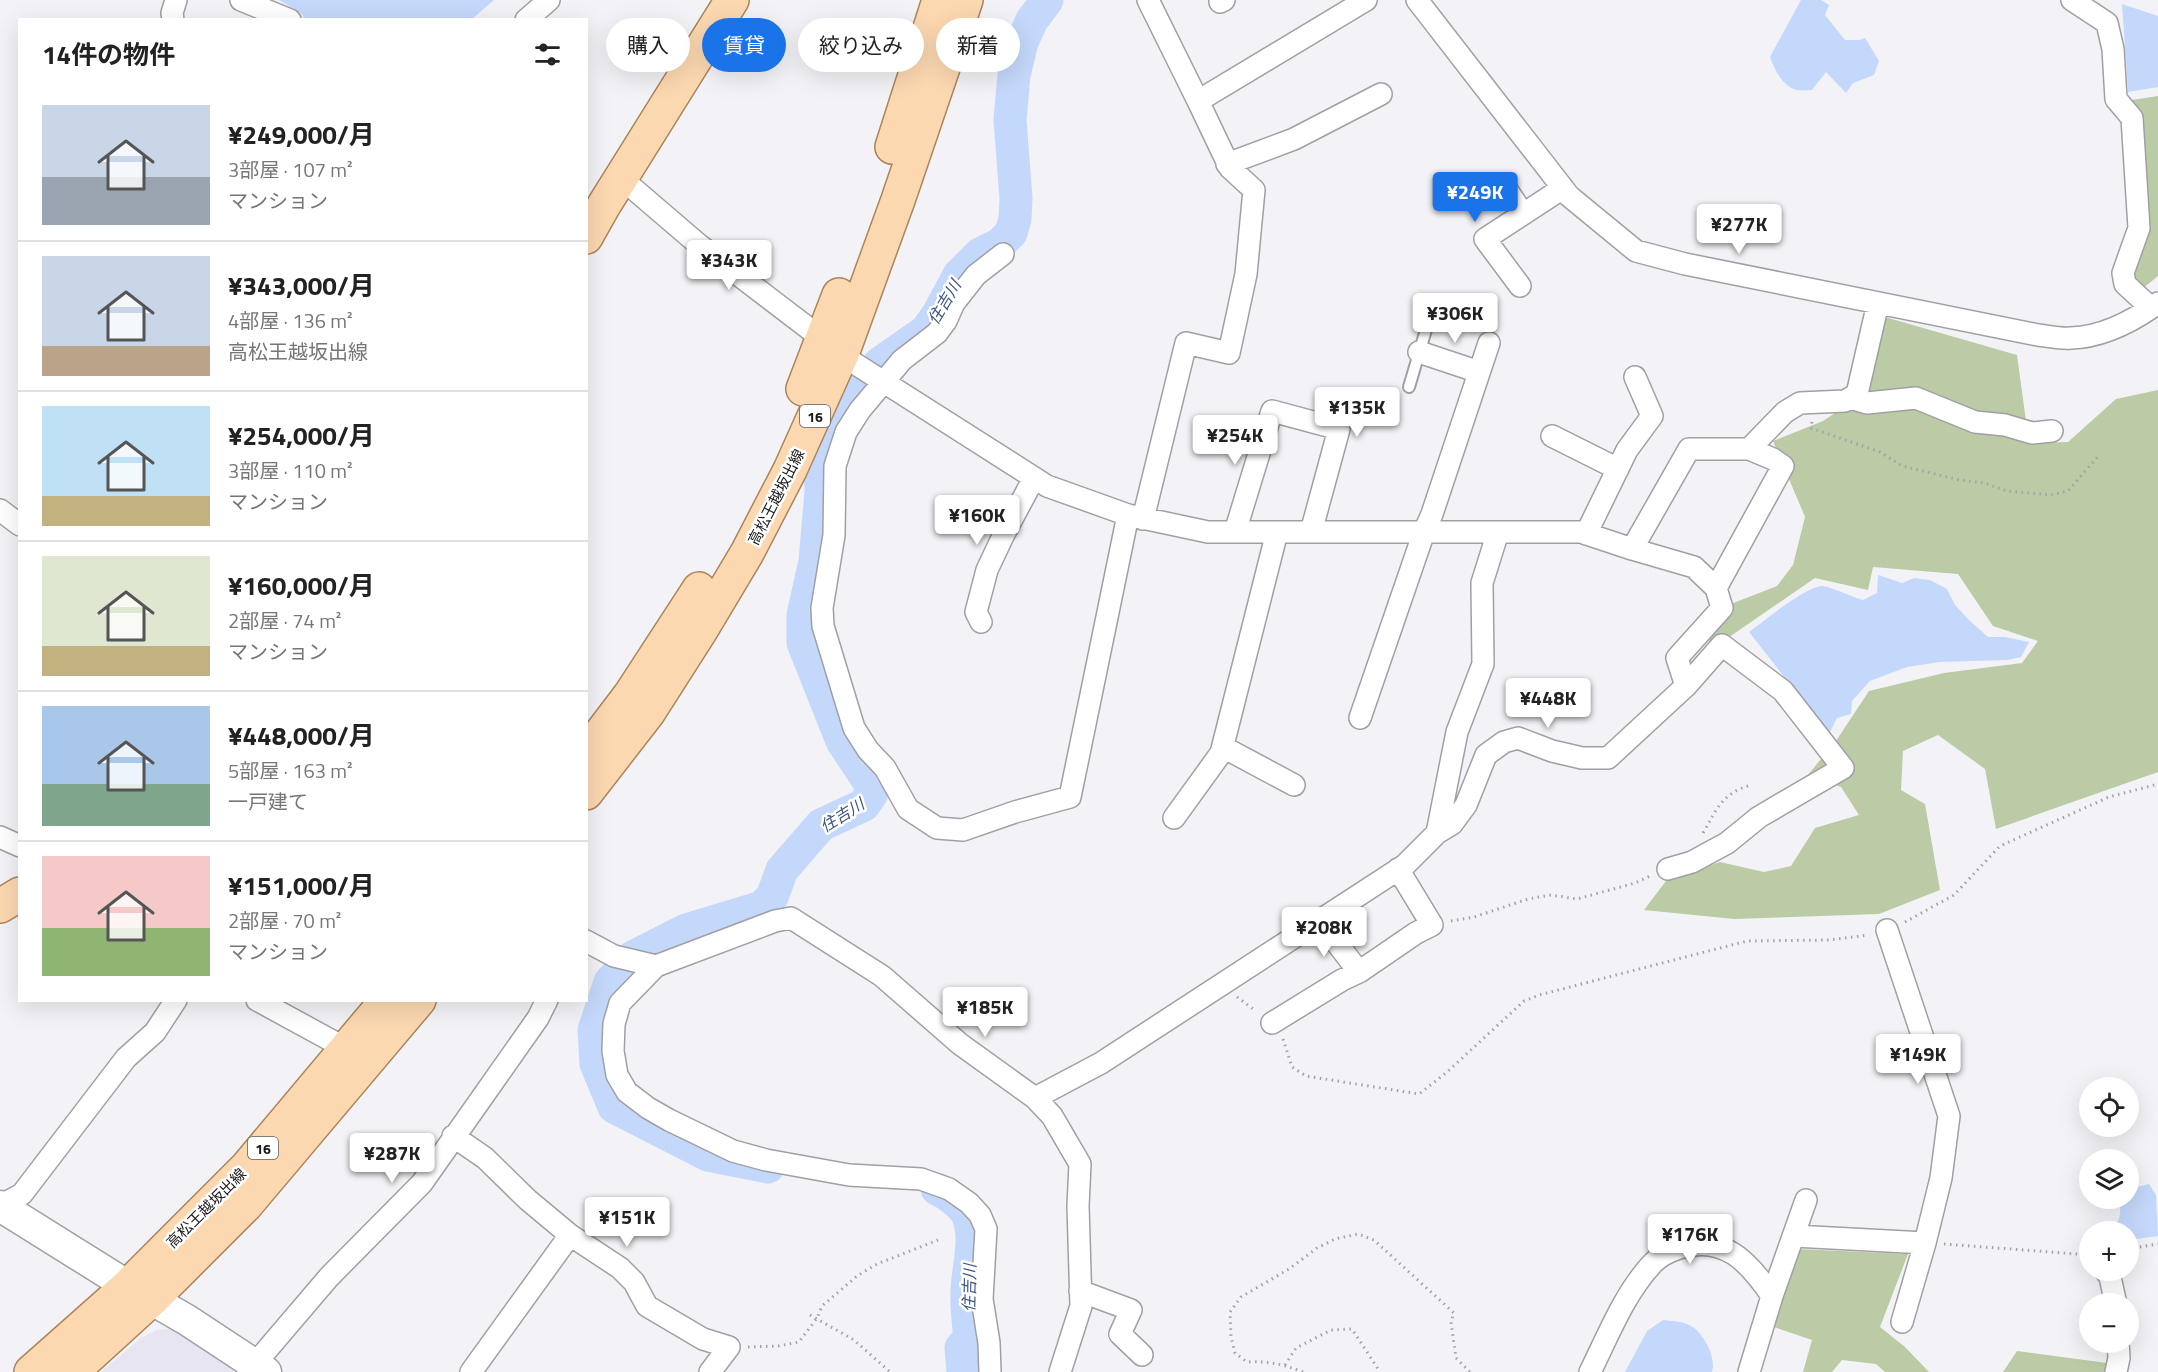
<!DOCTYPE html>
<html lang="ja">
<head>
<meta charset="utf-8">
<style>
	body { margin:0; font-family:"Titillium Web","Noto Sans JP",sans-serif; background:#f2f2f2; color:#222; height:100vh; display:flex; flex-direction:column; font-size:22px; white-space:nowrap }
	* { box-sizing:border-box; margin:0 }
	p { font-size:20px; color:#767676 }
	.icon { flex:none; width:33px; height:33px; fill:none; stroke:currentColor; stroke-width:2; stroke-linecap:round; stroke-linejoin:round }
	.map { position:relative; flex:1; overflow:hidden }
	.sheet { position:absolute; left:18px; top:18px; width:570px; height:984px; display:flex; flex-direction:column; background:#fff; border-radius:0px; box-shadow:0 6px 24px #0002 }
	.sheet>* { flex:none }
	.hud { position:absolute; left:606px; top:18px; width:570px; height:54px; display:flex; gap:12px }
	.controls { position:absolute; left:2079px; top:1077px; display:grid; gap:12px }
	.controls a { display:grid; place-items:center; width:60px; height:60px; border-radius:50%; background:#fff; box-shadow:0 6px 24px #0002; font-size:30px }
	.price { position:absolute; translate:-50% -51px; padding:0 14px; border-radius:6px; background:#fff; color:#222; font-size:20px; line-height:39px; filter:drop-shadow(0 2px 3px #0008) }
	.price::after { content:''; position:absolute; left:50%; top:36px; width:18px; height:14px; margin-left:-9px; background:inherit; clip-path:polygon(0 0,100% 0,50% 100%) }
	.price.on { background:#1a73e8; color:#fff }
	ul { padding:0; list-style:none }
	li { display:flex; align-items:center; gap:18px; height:150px; padding:0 24px }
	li+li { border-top:2px solid #e0e0e0 }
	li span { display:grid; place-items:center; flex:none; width:168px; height:120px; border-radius:0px; color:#555 }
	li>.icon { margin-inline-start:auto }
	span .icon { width:72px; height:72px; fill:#fffc; stroke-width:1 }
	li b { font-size:26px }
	h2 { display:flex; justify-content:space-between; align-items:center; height:72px; padding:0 24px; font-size:26px }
	.chip { padding:0 21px; border-radius:27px; background:#fff; box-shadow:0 6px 24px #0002; font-size:21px; line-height:54px }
	.chip.on { background:#1a73e8; color:#fff }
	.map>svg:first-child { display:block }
	.built { fill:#e6e5f1 }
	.forest { fill:#bbcba6 }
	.water { fill:#c4d8fb }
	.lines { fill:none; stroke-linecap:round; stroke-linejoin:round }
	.river { stroke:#c4d8fb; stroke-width:33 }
	.lane-casing { stroke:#a0a0a4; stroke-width:14 }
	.street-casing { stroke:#a0a0a4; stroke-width:24 }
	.secondary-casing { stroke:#a0a0a4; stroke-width:33 }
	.primary-casing { stroke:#ab845a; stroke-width:36 }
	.path { stroke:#a2a2a5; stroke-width:3; stroke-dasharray:1.5 4.5; stroke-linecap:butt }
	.lane { stroke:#fff; stroke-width:10 }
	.street { stroke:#fff; stroke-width:21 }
	.secondary { stroke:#fff; stroke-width:30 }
	.primary { stroke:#fcd8b1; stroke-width:33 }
	.labels { text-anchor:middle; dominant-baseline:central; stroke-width:5; stroke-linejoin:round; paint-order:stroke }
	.shield { fill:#fff; stroke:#5d5d5e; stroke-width:1.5 }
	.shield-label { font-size:14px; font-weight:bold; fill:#181819 }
	.street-label { font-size:15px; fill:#181819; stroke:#fff }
	.water-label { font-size:16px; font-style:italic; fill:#3a5282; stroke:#fff }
</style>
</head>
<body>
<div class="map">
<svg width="2158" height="1372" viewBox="0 0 2158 1372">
	<rect width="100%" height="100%" fill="#f3f3f7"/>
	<path class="built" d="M170 1329 185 1337 241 1372H101L141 1338 157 1330Z"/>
	<path class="forest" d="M2158 96V276L2142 289 2131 273 2141 125 2132 100Z
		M1885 317 2017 355 2029 443 2068 442 2116 399 2158 390V772L1996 829 1985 769 1938 735 1903 751 1901 790 1925 804 1940 890 1879 914 1734 919 1644 910 1666 881 1720 862 1764 872 1791 866 1815 828 1859 815 1841 787 1808 775 1838 738 1869 691 1944 673 2022 663 2038 641 1993 626 1958 574 1873 567 1868 590 1815 578 1709 651 1710 632 1731 604 1777 586 1793 565 1805 517 1773 441 1823 421 1862 395Z
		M1798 1249 1908 1254 1880 1327 1905 1347 1929 1372H1885L1876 1364 1842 1360 1832 1372H1803L1812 1340 1771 1326Z
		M2017 1351 2107 1363 2104 1372H2003Z"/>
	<path class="water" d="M279 0H494L472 19 305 20 302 14Z
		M1801 0H1821L1829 5 1825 15 1845 40H1860L1865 38 1879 61 1874 75 1853 83 1846 93 1826 72 1812 90C1807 90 1801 91 1797 90 1783 87 1774 69 1770 57Z
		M2122 4 2158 16V87L2128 92Z
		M1878 575 1902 583 1914 578 1930 580 1947 589 1955 605 1969 620 1988 637H2005L2029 642 2021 657 2007 660 1940 662 1907 667 1870 681 1852 701 1851 714 1837 718 1829 734 1749 632C1764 621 1805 587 1822 586 1829 586 1855 598 1863 600L1877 593Z
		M2149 1184 2156 1195 2158 1236 2129 1240 2128 1232 2111 1231C2118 1225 2121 1216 2120 1206L2114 1203 2117 1199 2128 1198 2129 1189Z
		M1663 1320C1670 1321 1680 1321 1687 1324 1702 1329 1717 1357 1712 1372H1625L1647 1331Z
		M959 1337H983L981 1362 972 1370 966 1353 965 1372H959Z"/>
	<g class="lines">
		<path class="river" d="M768 1167 708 1155 614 1107 596 1064 594 1030 610 982 633 957 686 930 762 907 772 897 782 870 821 825 864 805 872 793 869 782 842 741 803 643V615L815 561 821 491 820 463 835 428 861 387 880 363 926 331 938 314 959 275 980 254 1000 244 1011 233 1015 219 1016 198 1010 120 1014 75 1022 42 1032 20 1047 0
			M937 1189C948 1194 963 1205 968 1216 977 1239 968 1267 967 1290 966 1306 968 1321 970 1337L961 1348 963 1372"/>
		<g class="lane-casing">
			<path id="lane" d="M1409 387 1431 313"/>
		</g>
		<g class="street-casing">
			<path id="street" d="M241 0 290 20
				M1148 0 1198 101
				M1417 0 1569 196 1636 251 1685 264 2038 335C2048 336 2060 339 2071 338 2103 337 2133 321 2158 303
				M2072 0 2107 23 2113 49 2116 99 2132 118 2139 228 2123 273 2125 284 2151 308
				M1220 2 1224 0
				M173 20 172 13 176 0
				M526 20 549 0
				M1227 164 1294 139 1381 94
				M621 178 698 244 854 363 1047 486 1128 515 1208 532H1581L1632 549 1689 449H1749L1785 412 1800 403 1845 401 1857 394 1878 303
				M1503 184 1523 214
				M1003 254 976 275 954 303 946 321 937 333 902 360 860 410 846 432 835 466 834 535 822 608 823 626 854 728 868 750 885 768 908 809 937 828 963 830 1015 812 1070 797 1128 515
				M1520 286 1485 239 1563 188
				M1419 352 1479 372
				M1850 398 1867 403 1916 398 1975 422 2005 425 2032 433 2052 431
				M1552 436 1618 469
				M0 510 20 525
				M1143 519 1186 343 1229 353 1246 274 1254 190 1230 168 1198 101 1366 0
				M1235 532 1272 411 1339 429 1311 532
				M1586 534 1627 450 1652 416 1635 377
				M1632 549 1694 567 1716 588 1783 466 1773 459 1749 449
				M981 622 976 612 987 570 1004 534 1034 478
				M1686 686 1677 658 1722 608 1716 588
				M1360 718 1424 532 1432 514 1489 343
				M1223 747 1294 785
				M1174 818 1221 753 1277 532
				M1437 833 1457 732 1483 664 1482 583 1498 532
				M0 837 20 846
				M1320 921 1359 972
				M1887 930 1949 1116 1941 1178 1925 1243 1902 1322
				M586 941 614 956 656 966
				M257 1000 345 1048
				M1272 1023 1342 980 1359 972 1416 933 1432 925 1398 869
				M1035 1098 1101 1063 1405 865 1437 833 1452 824 1466 805 1486 755 1504 742 1518 738 1552 751 1582 758H1608L1686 686 1722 645 1783 691 1843 768 1759 817 1727 843 1692 862 1668 869
				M453 1136 485 1158 528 1200 570 1235 620 1268 634 1282 647 1306 703 1339 729 1347 710 1372
				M0 1206 22 1194 126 1058 155 1032 176 1000
				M1794 1236 1925 1243
				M2105 1270 2110 1277 2116 1304
				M1080 1291 1131 1310 1120 1334 1142 1355
				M1772 1296 1806 1200
				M248 1372 329 1277 422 1183 538 1018 547 1000
				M471 1372 570 1235
				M990 1372 989 1343 982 1299 986 1229 980 1215 969 1203 949 1189 921 1179 849 1175 766 1160 733 1151 669 1120 648 1108 627 1092 617 1075 613 1051 614 1024 620 1003 656 966 775 921 791 918 882 976 960 1044 1035 1098 1052 1116 1080 1164 1078 1206 1081 1306 1060 1372
				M1590 1372C1608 1336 1624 1294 1652 1264 1658 1257 1670 1251 1679 1248 1724 1234 1749 1262 1772 1296L1749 1372
				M2116 1372 2119 1358 2118 1342"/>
		</g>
		<g class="secondary-casing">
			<path id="secondary" d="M0 1206 128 1286 187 1320 266 1372"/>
		</g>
		<g class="primary-casing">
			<path id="primary" d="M892 147 939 0
				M586 237 604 205 732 0
				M803 389 839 295
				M586 753 630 695 699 589
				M586 793 648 713 701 630 747 553 790 470 842 354 898 200 966 0
				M0 906 20 894
				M31 1372 128 1286 246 1168 387 1000
				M72 1372 152 1299 246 1205 419 1000"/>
		</g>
		<path class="path" d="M1812 422 1811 428 1880 452 1902 466 1960 480 1984 483 2007 491 2051 495 2068 491 2100 454
			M1703 833C1717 809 1722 793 1751 785
			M1451 921 1474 917 1528 899 1551 895 1577 899 1635 883 1650 876
			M1905 922 1954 895 2000 846 2109 797 2158 784
			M1237 997 1256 1011
			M1283 1039 1292 1067 1306 1076 1419 1094 1446 1073 1524 1001 1539 995 1747 941 1829 940 1868 935
			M1944 1244 2090 1255
			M2128 1249 2158 1244
			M810 1315 854 1340 890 1372
			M748 1347 778 1346 799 1342 817 1318 822 1306 857 1276 877 1264 938 1240
			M1285 1365 1296 1348 1331 1330 1352 1329 1380 1372
			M1303 1372C1283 1364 1268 1361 1247 1362L1235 1353 1231 1337 1230 1312 1241 1297 1289 1269 1317 1248 1335 1239 1358 1234 1374 1240 1454 1313 1451 1322 1456 1358 1470 1372"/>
		<use href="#lane" class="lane"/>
		<use href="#street" class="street"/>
		<use href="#secondary" class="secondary"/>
		<use href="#primary" class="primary"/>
	</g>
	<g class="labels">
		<g class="shield">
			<rect x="800" y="405" width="30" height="22" rx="4.5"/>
			<rect x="248" y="1137" width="30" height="22" rx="4.5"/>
		</g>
		<g class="shield-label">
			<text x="815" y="416">16</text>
			<text x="263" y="1148">16</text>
		</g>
		<g class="street-label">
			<text transform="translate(776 497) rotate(-63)">高松王越坂出線</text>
			<text transform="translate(206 1208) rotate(-45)">高松王越坂出線</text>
		</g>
		<g class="water-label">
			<text transform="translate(944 302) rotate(-59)">住吉川</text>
			<text transform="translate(842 815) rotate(-32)">住吉川</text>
			<text transform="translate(969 1288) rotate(-89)">住吉川</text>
		</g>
	</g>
</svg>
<div class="controls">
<a><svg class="icon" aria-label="locate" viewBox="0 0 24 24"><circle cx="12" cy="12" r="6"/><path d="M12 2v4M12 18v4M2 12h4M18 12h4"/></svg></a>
<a><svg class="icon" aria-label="layers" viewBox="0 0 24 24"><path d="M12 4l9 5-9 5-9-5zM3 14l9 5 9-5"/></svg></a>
<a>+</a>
<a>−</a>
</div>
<b class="price on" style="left:1475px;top:223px">¥249K</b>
<b class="price" style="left:1739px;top:255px">¥277K</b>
<b class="price" style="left:729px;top:291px">¥343K</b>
<b class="price" style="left:1455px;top:344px">¥306K</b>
<b class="price" style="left:1357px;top:438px">¥135K</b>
<b class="price" style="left:1235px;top:466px">¥254K</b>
<b class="price" style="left:977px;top:546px">¥160K</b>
<b class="price" style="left:1548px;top:729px">¥448K</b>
<b class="price" style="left:1324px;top:958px">¥208K</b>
<b class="price" style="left:985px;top:1038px">¥185K</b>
<b class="price" style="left:1918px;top:1085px">¥149K</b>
<b class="price" style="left:392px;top:1184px">¥287K</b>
<b class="price" style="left:627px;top:1248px">¥151K</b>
<b class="price" style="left:1690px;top:1265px">¥176K</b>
<div class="hud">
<a class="chip">購入</a>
<a class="chip on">賃貸</a>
<a class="chip">絞り込み</a>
<a class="chip">新着</a>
</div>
<section class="sheet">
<h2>14件の物件<svg class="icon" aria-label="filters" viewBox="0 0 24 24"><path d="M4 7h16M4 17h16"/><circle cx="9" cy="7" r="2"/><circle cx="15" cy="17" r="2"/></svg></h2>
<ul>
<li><span style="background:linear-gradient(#c9d6e8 60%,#9aa5b1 0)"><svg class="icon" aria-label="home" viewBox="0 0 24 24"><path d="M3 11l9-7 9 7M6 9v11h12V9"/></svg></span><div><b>¥249,000/月</b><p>3部屋 · 107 m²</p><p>マンション</p></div></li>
<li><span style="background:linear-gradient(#c9d6e8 75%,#b9a48a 0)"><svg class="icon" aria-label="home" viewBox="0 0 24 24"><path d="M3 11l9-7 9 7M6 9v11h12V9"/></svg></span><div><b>¥343,000/月</b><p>4部屋 · 136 m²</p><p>高松王越坂出線</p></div></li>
<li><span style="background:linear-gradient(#bfe0f5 75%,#c2b280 0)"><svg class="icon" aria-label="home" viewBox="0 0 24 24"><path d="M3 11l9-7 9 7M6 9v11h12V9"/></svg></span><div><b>¥254,000/月</b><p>3部屋 · 110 m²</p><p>マンション</p></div></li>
<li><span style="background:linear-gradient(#dfe7d0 75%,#c2b280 0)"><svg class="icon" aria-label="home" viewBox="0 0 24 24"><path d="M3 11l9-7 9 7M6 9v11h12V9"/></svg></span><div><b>¥160,000/月</b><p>2部屋 · 74 m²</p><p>マンション</p></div></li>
<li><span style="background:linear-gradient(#a9c7e8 65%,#7fa58c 0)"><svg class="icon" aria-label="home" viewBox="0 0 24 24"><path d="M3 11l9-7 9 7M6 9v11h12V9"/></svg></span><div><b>¥448,000/月</b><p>5部屋 · 163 m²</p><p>一戸建て</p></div></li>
<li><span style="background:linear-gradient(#f6c9c9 60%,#8fb573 0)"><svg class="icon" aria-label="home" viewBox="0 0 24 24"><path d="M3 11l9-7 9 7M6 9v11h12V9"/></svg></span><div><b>¥151,000/月</b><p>2部屋 · 70 m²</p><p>マンション</p></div></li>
</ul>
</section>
</div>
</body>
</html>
